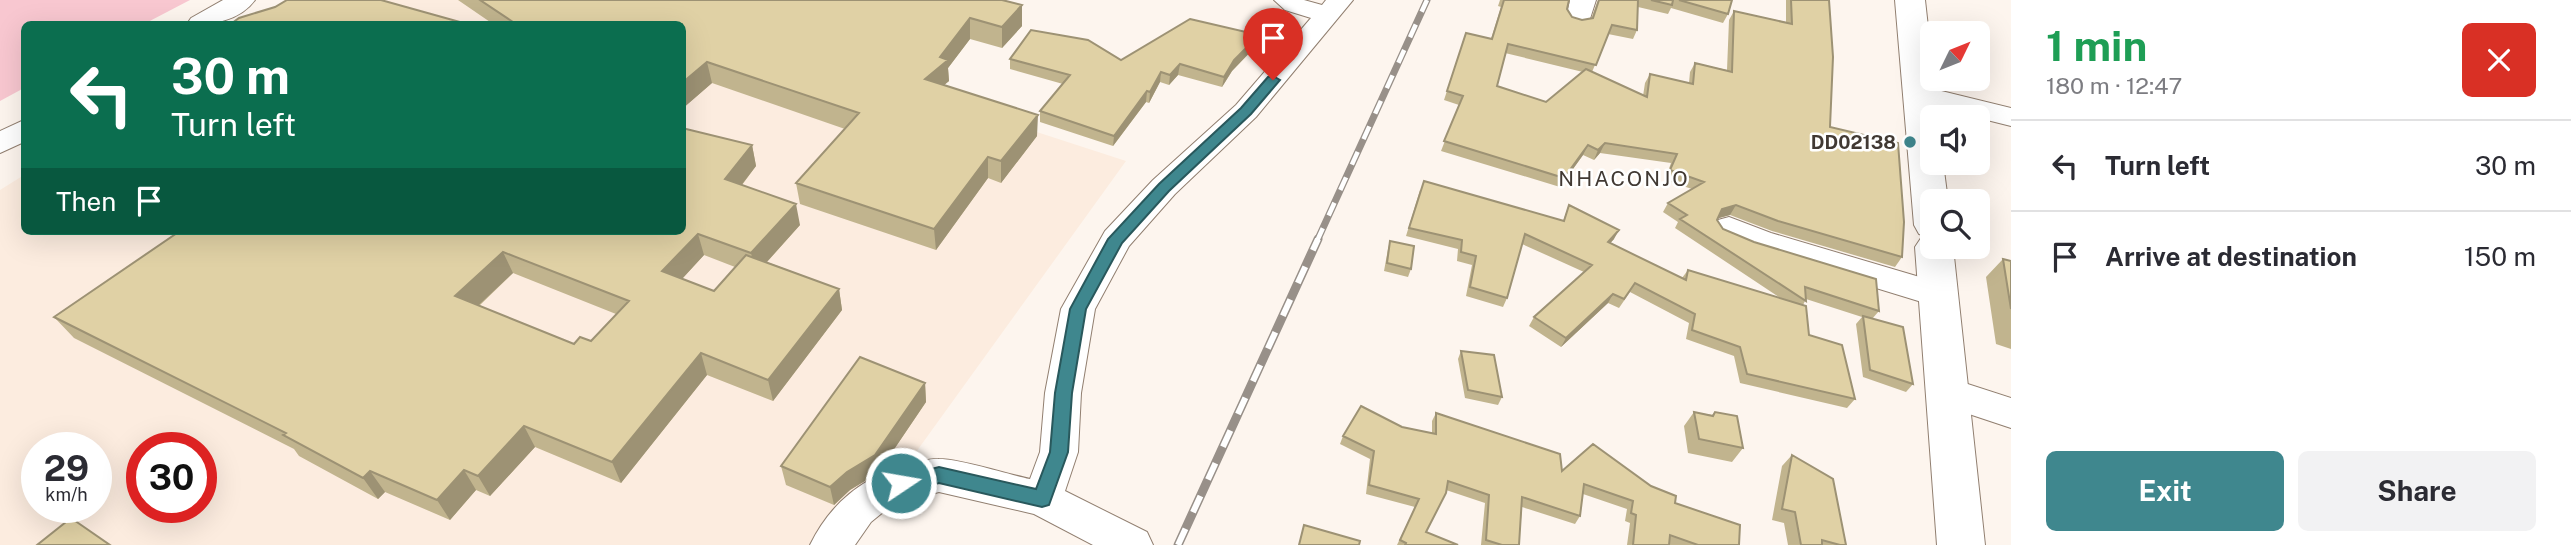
<!DOCTYPE html>
<html lang="en">
<head>
<meta charset="utf-8">
<style>
  :root { --surface:#fff; --page:#f2f2f3; --text:#2b2b33; --muted:#7c7c81; --line:#e1e1e2; --accent:#3f878e }
  body { margin:0; font-family:"Public Sans",sans-serif; background:var(--page); color:var(--text); height:100vh; display:flex; flex-direction:column; font-size:26px; white-space:nowrap }
  * { box-sizing:border-box; margin:0 }
  p { font-size:23px; color:var(--muted) }
  .icon { flex:none; width:38px; height:38px; fill:none; stroke:currentColor; stroke-width:2; stroke-linecap:round; stroke-linejoin:round }
  .map { position:relative; flex:1; overflow:hidden }
  .sheet { display:flex; flex-direction:column; background:var(--surface); width:560px }
  .sheet>* { flex:none }
  .hud { position:absolute; left:21px; top:21px; width:665px; height:214px; border-radius:10px; box-shadow:0 7px 28px #0002; background:#0b6e4f; color:#fff; overflow:hidden }
  .needle { width:46px; rotate:47deg }
  .controls { position:absolute; left:1920px; top:21px; display:grid; gap:14px }
  .controls a { display:grid; place-items:center; width:70px; height:70px; border-radius:10px; background:var(--surface); box-shadow:0 7px 28px #0002; font-size:35px }
  .speed { position:absolute; left:21px; top:432px; display:flex; gap:14px; font-size:35px; font-weight:700; text-align:center }
  .speed>* { display:grid; place-content:center; width:91px; height:91px; border-radius:50%; background:var(--surface); box-shadow:0 7px 28px #0002; line-height:1 }
  .speed small { font-size:18px; font-weight:400 }
  .speed .limit { border:10px solid #d22; background:#fff; color:#111 }
  .pin { position:absolute; display:grid; place-items:center; width:60px; height:60px; color:#fff; margin:-72px -30px; border-radius:50% 50% 50% 0; rotate:-45deg; box-shadow:0 0 7px #0007 }
  .pin .icon { rotate:45deg }
  .me { position:absolute; width:77px; margin:-38px; rotate:78deg; stroke-linejoin:round; filter:drop-shadow(0 0 5px #0008) }
  .turn { display:flex; align-items:center; gap:24px; height:147px; padding:0 35px; font-size:32px }
  .turn .icon { width:91px; height:91px; stroke-width:2.5 }
  .turn b { display:block; font-size:49px; line-height:60px }
  .then { display:flex; align-items:center; height:66px; padding:0 35px; background:#0003; gap:14px; font-size:26px }
  .round { display:grid; place-items:center; flex:none; width:74px; height:74px; border-radius:10px; background:var(--page) }
  .overview { display:flex; align-items:center; justify-content:space-between; height:119px; padding:0 35px }
  h1 { font-size:42px; font-weight:700; line-height:52px; color:#1e9e55 }
  .cta { display:flex; gap:14px; margin-top:auto; padding:14px 35px }
  .cta a { flex:1; height:80px; border-radius:10px; background:var(--accent); color:#fff; font-size:28px; font-weight:700; line-height:80px; text-align:center }
  .cta a+a { background:var(--page); color:var(--text) }
  ul { padding:0; list-style:none }
  li { display:flex; align-items:center; gap:21px; height:91px; padding:0 35px; border-top:2px solid var(--line) }
  li div { flex:1 }
  li b { display:block; font-size:26px }
  li em { font-style:normal }
  main { display:flex; flex:1; min-height:0 }
  .map>svg:first-child { display:block }
  .built { fill:#fcecdf; fill-rule:evenodd }
  .green { fill:#f8c7d0 }
  .lines { fill:none; stroke-linecap:round; stroke-linejoin:round }
  .minor-casing { stroke:#917f70; stroke-width:2 }
  .secondary-casing { stroke:#917f70; stroke-width:2 }
  .minor { fill:#fff; fill-rule:evenodd }
  .secondary { fill:#fff; fill-rule:evenodd }
  .rail-far1-casing { stroke:#989089; stroke-width:7 }
  .rail-casing { stroke:#989089; stroke-width:9 }
  .rail-far1 { stroke:#fff; stroke-width:4.5; stroke-dasharray:14; stroke-linecap:butt }
  .rail { stroke:#fff; stroke-width:6; stroke-dasharray:18; stroke-linecap:butt }
  .wall { fill:#c1b48e; fill-rule:evenodd }
  .shaded-wall { fill:#9d9274 }
  .building { fill:#e0d1a5; stroke:#9d9274; stroke-width:2; fill-rule:evenodd }
  .route { fill:#3f878e; stroke:#29585c; stroke-width:2 }
  .poi-dot { fill:#3f878e; stroke:#fff; stroke-width:2.5 }
  .labels { text-anchor:middle; dominant-baseline:central; stroke-width:5; stroke-linejoin:round; paint-order:stroke }
  .poi-label { font-size:19px; font-weight:bold; fill:#413933; stroke:#fff; text-anchor:end }
  .neighbourhood-label { font-size:21px; letter-spacing:2px; fill:#413933; stroke:#fff }
</style>
</head>
<body>
<main>
<div class="map">
<svg width="2011" height="545" viewBox="0 0 2011 545">
  <rect width="100%" height="100%" fill="#fdf5ee"/>
  <path class="built" d="M320,0H630L1126,161L849,545H0V190L24,175V231H682V24H267ZM37,448H96V508H37ZM142,448H201V508H142Z"/>
  <path class="green" d="M0,0H190L144,24H24V88L0,101Z"/>
  <g class="lines">
    <g class="minor-casing">
      <path id="minor" d="M223,0H255C240,21 210,26 187,24L191,18Z
        M1274,0H1304L1322,5L1326,0H1353L1256,117L1175,194L1129,246L1095,309L1081,393L1078,452L1065,491L1147,532L1153,545H1093L1034,514L939,492L893,504L871,522L855,545H810C831,502 866,474 913,464C921,462 931,458 939,459C961,459 1006,474 1030,479L1040,452L1045,393L1061,309L1105,231L1153,180L1236,105L1311,18L1285,10Z
        M1570,0H1596L1588,25L1579,27L1570,25L1566,19Z
        M1921,86L2011,108V126L1911,101L1907,95L1911,89Z
        M24,120V142L0,153V131Z
        M1729,217L1771,233L1950,286L1955,295L1950,304L1938,307L1749,249L1718,236L1713,228L1718,220Z
        M1946,377L2011,398V428L1933,402L1928,392L1933,382Z"/>
    </g>
    <g class="secondary-casing">
      <path id="secondary" d="M1895,0H1925L1938,117H1932V163H1943L1948,201H1932V247H1953L1985,545H1937L1915,247L1921,238L1926,236L1919,234L1914,225Z"/>
    </g>
    <use href="#minor" class="minor"/>
    <use href="#secondary" class="secondary"/>
    <g class="rail-far1-casing">
      <path id="rail-far1" d="M1317,241L1427,0"/>
    </g>
    <g class="rail-casing">
      <path id="rail" d="M1178,545L1318,239"/>
    </g>
    <use href="#rail-far1" class="rail-far1"/>
    <use href="#rail" class="rail"/>
  </g>
  <path class="wall" d="M458,0H1002L1022,5V26L1002,48L970,39L948,68L949,81L944,85L1037,136L1001,183L988,178L936,250L800,204L796,183L845,129L712,83L682,109V24H493Z
    M1500,0H1569L1567,9L1572,17L1582,20L1591,19L1598,0H1732L1728,14L1723,23L1671,8L1668,14L1638,7L1637,30L1633,39L1608,34L1592,72L1643,96L1645,83L1650,74L1689,83L1690,72L1695,63L1727,70L1729,20L1734,11L1786,22V0H1829L1830,127L1902,257L1895,267L1772,231L1730,215L1718,218L1717,220L1723,229L1879,311L1872,319L1913,384L1906,392L1863,377L1856,324L1862,317L1806,299L1803,305L1809,335L1855,399L1847,408L1740,383L1734,356L1686,339L1689,323L1630,292L1619,308L1608,303L1561,347L1529,326L1534,317L1584,272L1522,244L1507,298L1503,307L1466,296L1472,265L1457,261L1458,249L1406,236L1420,190L1563,221L1569,205L1614,239L1610,243L1682,278L1688,270L1782,299L1675,228L1678,222L1663,212L1668,203L1692,189L1665,180L1671,163L1600,153L1594,160L1583,155L1560,187L1441,151L1459,105L1444,100L1466,33L1491,39L1501,7L1498,6ZM1505,53L1583,72L1546,102L1497,86Z
    M1259,35L1257,45L1232,71L1222,87L1178,75L1169,85L1160,82L1149,103L1146,102L1113,146L1040,122V111L1063,84L1010,69V59L1121,60Z
    M752,145L756,166L742,185L800,225L767,262L839,289L842,310L773,401L707,375L621,483L535,447L490,496L476,490L450,520L385,492L378,499L299,456L294,449L74,338L54,317ZM704,255L735,267L714,291L682,279ZM513,273L616,314L591,341L574,344L479,306Z
    M1390,241L1411,269L1408,277L1384,271L1388,249Z
    M2003,259L2011,261V349L1996,344L1986,277Z
    M1461,351L1502,397L1498,405L1465,398L1458,359Z
    M925,383L926,402L878,473L850,490L834,505L786,485L781,466Z
    M1694,412L1712,415L1715,412L1743,448L1732,462L1688,453L1684,426Z
    M1436,413L1562,471L1651,486L1739,545H1627L1630,523L1625,521L1627,509L1583,494L1580,516L1575,524L1522,507L1519,545H1481L1485,503L1446,490L1426,532L1458,545H1397L1415,507L1366,494L1370,459L1340,444L1343,436L1402,427L1432,433V421Z
    M1792,455L1846,545H1788L1784,523L1772,520L1782,466Z"/>
  <path class="shaded-wall" d="M1022,5V26L1002,48V27Z
    M970,18V39L948,68L949,81L926,100L925,79L940,57Z
    M1259,35L1257,45L1232,71L1222,87L1224,77L1234,60Z
    M707,62L712,83L682,109V83Z
    M1180,64L1178,75L1169,85L1170,75Z
    M1161,72L1160,82L1149,103L1150,92Z
    M1147,91L1146,102L1113,146L1114,136Z
    M1038,115L1037,136L1001,183V161Z
    M1605,143L1600,153L1594,160L1598,150Z
    M752,145L756,166L730,200L725,179Z
    M1588,145L1583,155L1560,187L1564,178Z
    M988,157V178L936,250L934,229Z
    M796,204L800,225L756,274L751,253Z
    M1736,205L1730,215L1716,219L1722,209Z
    M1619,230L1614,239L1603,251L1608,242Z
    M698,234L704,255L669,293L662,271Z
    M503,252L513,273L466,317L455,296Z
    M839,289L842,310L773,401L768,380Z
    M1613,294L1608,303L1561,347L1566,338Z
    M701,353L707,375L621,483L612,462Z
    M925,383L926,402L878,473L850,490L834,505L830,487Z
    M524,426L535,447L490,496L478,476Z
    M464,470L476,490L450,520L437,500Z
    M370,471L385,492L378,499L363,478Z"/>
  <path class="building" d="M287,0H381L467,24H231L239,18L275,7Z
    M480,0H1002L1022,5L1002,27L970,18L940,57L948,60L925,79L1038,115L1001,161L988,157L934,229L796,183L859,113L707,62L682,83V24H516Z
    M1504,0H1569L1567,9L1572,17L1582,20L1593,18L1599,0H1638L1637,30L1612,25L1596,65L1508,44L1497,86L1546,102L1586,69L1647,97L1650,74L1693,84L1695,63L1732,72L1734,11L1792,24L1791,0H1829L1833,57L1830,127L1898,143L1904,222L1902,257L1778,221L1736,205L1722,209L1717,220L1723,229L1754,242L1876,279L1879,311L1805,287L1806,301L1680,219L1687,215L1668,203L1704,182L1670,170L1677,154L1605,143L1598,150L1588,145L1564,178L1444,141L1463,96L1447,91L1466,33L1492,39Z
    M1651,0H1673L1672,5Z
    M1679,0H1732L1728,14Z
    M1190,19L1259,35L1234,60L1224,77L1180,64L1170,75L1161,72L1150,92L1147,91L1114,136L1040,111L1070,75L1010,59L1031,30L1088,40L1121,60Z
    M682,128L752,145L725,179L796,204L751,253L698,234L662,271L714,291L746,255L839,289L768,380L701,353L612,462L524,426L478,476L464,470L437,500L370,471L363,478L283,435L286,433L54,317L180,231H682ZM503,252L629,301L591,341L580,337L574,344L455,296Z
    M1424,181L1564,221L1569,205L1619,230L1608,242L1686,280L1688,270L1806,306L1809,335L1842,345L1855,399L1747,374L1740,347L1692,330L1695,314L1635,283L1624,299L1613,294L1566,338L1534,317L1592,265L1525,234L1507,298L1470,287L1476,256L1461,252L1462,240L1409,228Z
    M1390,241L1414,246L1411,269L1387,263Z
    M2003,259L2011,261V309Z
    M1863,316L1903,327L1913,384L1870,370Z
    M1461,351L1494,355L1502,397L1468,390Z
    M860,357L925,383L875,455L847,472L830,487L781,466Z
    M1361,406L1402,427L1436,434V413L1560,454L1562,471L1593,444L1651,486L1676,496L1675,503L1740,525L1739,545H1698L1670,535L1669,545H1633L1636,515L1631,513L1633,501L1584,484L1580,516L1522,497L1519,545H1502L1486,540L1489,495L1448,481L1446,493L1426,532L1458,545H1405L1406,543L1400,540L1419,499L1369,485L1374,451L1343,436Z
    M1694,412L1713,416L1715,412L1737,416L1743,448L1699,439Z
    M1792,455L1833,479L1846,545H1840L1822,540V545H1801L1795,512L1782,509Z
    M71,518L110,545H37Z
    M1304,525L1360,541L1359,545H1299Z"/>
  <path class="route" d="M1273,76L1280,80L1251,114L1169,191L1122,243L1086,309L1072,393L1068,452L1049,505L1042,507L939,483L901,491L895,489L892,483L895,478L939,467L1036,489L1050,452L1055,393L1070,309L1108,239L1159,184L1241,108L1268,77Z"/>
  <circle class="poi-dot" cx="1910" cy="142" r="7"/>
  <g class="labels">
    <g class="poi-label">
      <text x="1896" y="142">DD02138</text>
    </g>
    <g class="neighbourhood-label">
      <text x="1624" y="178">NHACONJO</text>
    </g>
  </g>
</svg>
<div class="controls">
<a><svg class="needle" viewBox="-14 -14 28 28"><path d="M0-13l5 13h-10z" fill="#e53935"/><path d="M0 13l5-13h-10z" fill="#7c7c81"/></svg></a>
<a><svg class="icon" aria-label="sound" viewBox="0 0 24 24"><path d="M4 9h4l5-4v14l-5-4H4zM17 9q2 3 0 6"/></svg></a>
<a><svg class="icon" aria-label="search" viewBox="0 0 24 24"><circle cx="10" cy="10" r="6"/><path d="M15 15l6 6"/></svg></a>
</div>
<div class="speed"><div>29<small>km/h</small></div><div class="limit">30</div></div>
<div class="pin" style="left:1273px;top:80px;background:#d93025"><svg class="icon" aria-label="arrive" viewBox="0 0 24 24"><path d="M6 21V4h12l-3 4 3 4H6"/></svg></div>
<svg class="me" style="left:901px;top:483px" viewBox="-20 -20 40 40"><circle r="17" fill="#3f878e" stroke="#fff" stroke-width="3"/><path d="M0-11L8 9 0 5-8 9z" fill="#fff"/></svg>
<div class="hud">
<div class="turn"><svg class="icon" aria-label="left" viewBox="0 0 24 24"><path d="M17 20v-9H6M10 6l-5 5 5 5"/></svg><div><b>30 m</b>Turn left</div></div>
<div class="then">Then<svg class="icon" aria-label="arrive" viewBox="0 0 24 24"><path d="M6 21V4h12l-3 4 3 4H6"/></svg></div>
</div>
</div>
<section class="sheet">
<div class="overview"><div><h1>1 min</h1><p>180 m · 12:47</p></div><a class="round" style="background:#d93025;color:#fff"><svg class="icon" aria-label="close" viewBox="0 0 24 24"><path d="M6 6l12 12M18 6L6 18"/></svg></a></div>
<ul>
<li><svg class="icon" aria-label="left" viewBox="0 0 24 24"><path d="M17 20v-9H6M10 6l-5 5 5 5"/></svg><div><b>Turn left</b></div><em>30 m</em></li>
<li><svg class="icon" aria-label="arrive" viewBox="0 0 24 24"><path d="M6 21V4h12l-3 4 3 4H6"/></svg><div><b>Arrive at destination</b></div><em>150 m</em></li>
</ul>
<div class="cta"><a>Exit</a><a>Share</a></div>
</section>
</main>
</body>
</html>
